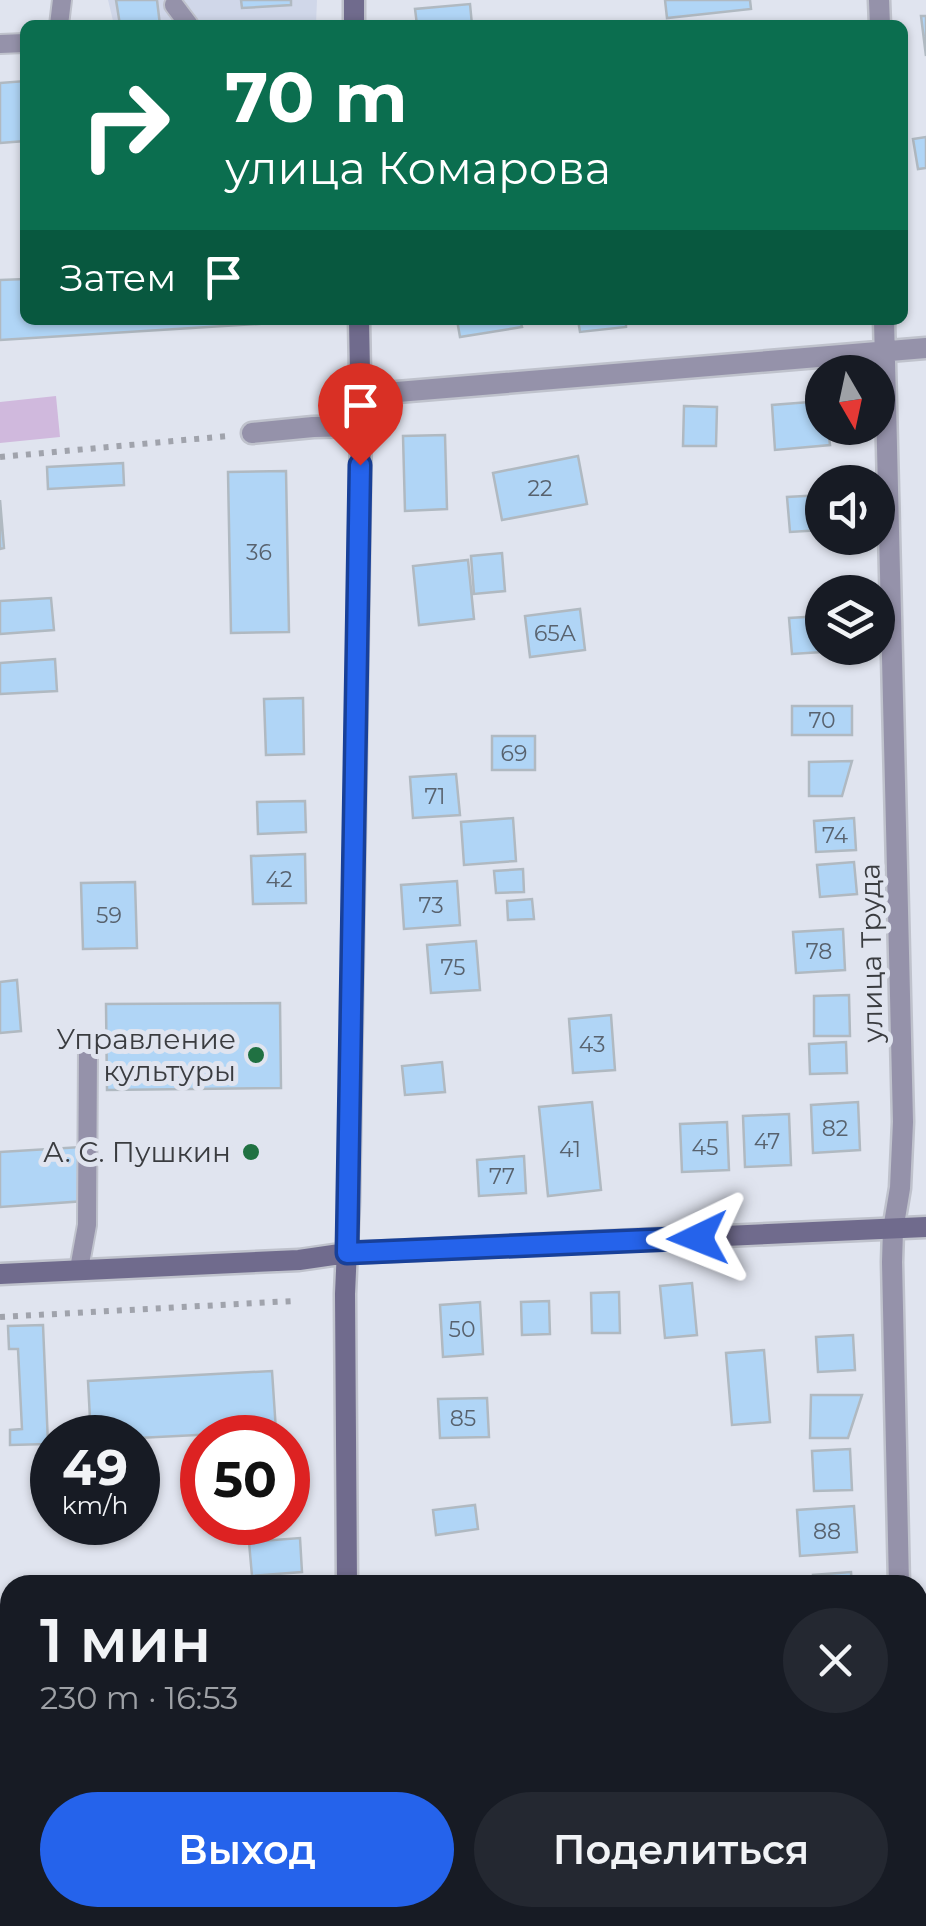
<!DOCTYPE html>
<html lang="ru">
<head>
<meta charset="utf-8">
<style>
  :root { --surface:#171b24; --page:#242831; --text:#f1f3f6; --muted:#9ea1a6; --accent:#2563eb }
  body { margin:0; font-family:Montserrat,sans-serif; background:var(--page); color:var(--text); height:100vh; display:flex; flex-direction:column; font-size:38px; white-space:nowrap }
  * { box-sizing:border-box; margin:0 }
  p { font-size:32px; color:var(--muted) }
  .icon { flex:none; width:55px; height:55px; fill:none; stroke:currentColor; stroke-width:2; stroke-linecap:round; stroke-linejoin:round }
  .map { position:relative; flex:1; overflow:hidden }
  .side { position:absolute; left:0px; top:1575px; width:928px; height:352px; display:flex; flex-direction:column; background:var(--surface); border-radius:30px 30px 0 0; box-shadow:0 2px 8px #0004 }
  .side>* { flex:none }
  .hud { position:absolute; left:20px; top:20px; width:888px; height:305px; border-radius:15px; box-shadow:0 2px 8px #0004; background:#0b6e4f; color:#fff; overflow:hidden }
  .needle { width:65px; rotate:171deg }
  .buttons { position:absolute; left:805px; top:355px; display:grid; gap:20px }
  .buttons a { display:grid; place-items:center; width:90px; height:90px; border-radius:50%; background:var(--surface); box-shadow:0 2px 8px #0004; font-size:50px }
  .speed { position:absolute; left:30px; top:1415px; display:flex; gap:20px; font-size:50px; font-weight:700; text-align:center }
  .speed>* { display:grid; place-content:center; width:130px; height:130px; border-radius:50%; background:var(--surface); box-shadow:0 2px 8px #0004; line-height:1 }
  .speed small { font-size:25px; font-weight:400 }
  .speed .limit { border:15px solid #d22; background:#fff; color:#111 }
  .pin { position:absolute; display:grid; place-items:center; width:85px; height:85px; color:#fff; margin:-102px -42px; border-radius:50% 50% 50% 0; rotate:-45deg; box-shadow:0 0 10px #0007 }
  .pin .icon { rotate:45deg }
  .me { position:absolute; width:110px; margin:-55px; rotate:268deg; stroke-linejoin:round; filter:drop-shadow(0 0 8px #0008) }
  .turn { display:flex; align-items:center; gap:35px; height:210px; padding:0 40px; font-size:45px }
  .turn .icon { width:130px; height:130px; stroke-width:2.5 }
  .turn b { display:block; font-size:70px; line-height:85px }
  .then { display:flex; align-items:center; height:95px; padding:0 40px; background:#0003; gap:20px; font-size:38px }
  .round { display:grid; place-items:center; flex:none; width:105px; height:105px; border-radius:52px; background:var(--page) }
  .overview { display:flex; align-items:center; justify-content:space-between; height:170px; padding:0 40px }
  h1 { font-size:60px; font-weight:600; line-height:75px }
  .button { display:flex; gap:20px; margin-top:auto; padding:20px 40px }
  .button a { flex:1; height:115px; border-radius:60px; background:var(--accent); color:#fff; font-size:40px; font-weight:600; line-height:115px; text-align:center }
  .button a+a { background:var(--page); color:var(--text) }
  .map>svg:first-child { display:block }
  .built { fill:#d0d7e9 }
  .green { fill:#d0b9dd }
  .building { fill:#b0d5f6; stroke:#b0b9c1; stroke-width:2.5 }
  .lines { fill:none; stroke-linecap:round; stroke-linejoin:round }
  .lane-casing { stroke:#bfc2cc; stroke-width:22 }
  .street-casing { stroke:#bfc2cc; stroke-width:25 }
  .secondary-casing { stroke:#bfc2cc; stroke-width:25 }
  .path { stroke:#a0a3ac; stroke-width:6; stroke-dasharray:5 8; stroke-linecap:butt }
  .lane { stroke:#9592aa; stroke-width:18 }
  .street { stroke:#9592aa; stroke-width:20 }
  .secondary { stroke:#706b8d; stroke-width:20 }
  .route-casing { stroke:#184099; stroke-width:25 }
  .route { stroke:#2563eb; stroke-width:18 }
  .poi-dot { fill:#207142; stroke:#e0e4ef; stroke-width:4 }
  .labels { text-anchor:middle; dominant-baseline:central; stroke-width:10; stroke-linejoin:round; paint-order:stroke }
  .number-label { font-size:22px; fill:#58626e }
  .street-label { font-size:28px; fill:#3a3c40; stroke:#e0e4ef }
  .poi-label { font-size:28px; fill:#3a3c40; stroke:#e0e4ef; text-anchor:end }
</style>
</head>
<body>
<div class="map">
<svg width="926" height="1926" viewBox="0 0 926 1926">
  <rect width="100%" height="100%" fill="#e0e4ef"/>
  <path class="built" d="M108,0H317L316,25H114Z"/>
  <path class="green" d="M56,396L60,437L0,443V402Z"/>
  <path class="building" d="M116,0H157L160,25H120Z
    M241,0H291V5L242,8Z
    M665,0H750L751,9L667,18Z
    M470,4L472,25H417L415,9Z
    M921,16H926V56Z
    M25,81V141L0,143V83Z
    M926,137V168L918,169L913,139Z
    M25,279V320H288V322L0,340V280Z
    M457,320H520L522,327L460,337Z
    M578,320H626V327L580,332Z
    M822,401V428H828L830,445L775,450L772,405Z
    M684,406L717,407L716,446H683Z
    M445,435L447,509L405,511L403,436Z
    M578,456L587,504L502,520L493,473Z
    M123,463L124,485L48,489L47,467Z
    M286,471L289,632L231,633L228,472Z
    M822,495V530L790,532L787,497Z
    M0,500L4,548L0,549Z
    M502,553L505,591L474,594L471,556Z
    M468,560L474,619L419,625L413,566Z
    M51,598L54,630L0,634V601Z
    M580,609L585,650L530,657L525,616Z
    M822,616V648H838V651L792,654L789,618Z
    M55,659L57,691L0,694V663Z
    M303,698L304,754L266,755L264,699Z
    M792,706H852V735H792Z
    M492,736H535V770H492Z
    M852,761L842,796H809V762Z
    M456,774L460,815L413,818L410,777Z
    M305,801L306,832L258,834L257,802Z
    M513,818L516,861L464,865L461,822Z
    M854,818L856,850L816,852L814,821Z
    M305,854L306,903L253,904L251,856Z
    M854,862L857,894L820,897L817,865Z
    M523,869L524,892L496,893L494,871Z
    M457,881L460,925L404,929L401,885Z
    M135,882L137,948L83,949L81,883Z
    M532,899L534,919L508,920L507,901Z
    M843,929L845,970L796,973L793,932Z
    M476,941L480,990L431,993L427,945Z
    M17,980L21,1031L0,1033V982Z
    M849,995L850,1036H814V996Z
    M280,1003L281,1088L107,1090L106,1004Z
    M611,1015L615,1070L573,1073L569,1019Z
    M846,1042L847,1073L810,1074L809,1044Z
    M442,1062L445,1092L405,1095L402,1066Z
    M592,1102L601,1190L548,1196L539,1107Z
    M858,1102L860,1150L813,1153L811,1105Z
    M789,1114L791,1165L745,1167L743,1116Z
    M727,1122L729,1170L682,1172L680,1124Z
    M81,1147L85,1201L0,1207V1152Z
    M524,1156L526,1193L479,1196L477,1160Z
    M692,1283L697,1335L665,1338L660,1286Z
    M619,1292L620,1333H592L591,1293Z
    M549,1301L550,1334L522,1335L521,1302Z
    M480,1302L483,1354L443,1357L440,1305Z
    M43,1325L48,1444L10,1445V1430L22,1429L18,1349H9L8,1326Z
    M853,1335L855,1370L818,1372L816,1337Z
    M764,1350L770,1422L732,1425L726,1353Z
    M272,1371L276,1431L138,1438H91L88,1381Z
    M811,1395H862L848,1438H810Z
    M487,1398L489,1437L440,1438L438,1399Z
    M850,1449L852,1490L814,1491L812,1451Z
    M294,1487L295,1516L288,1517V1488Z
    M475,1505L478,1529L436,1535L433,1510Z
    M854,1506L857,1552L800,1556L797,1510Z
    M300,1538L302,1572L252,1576L249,1542Z
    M851,1572L852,1585H814L813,1575Z
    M489,1580V1585H449V1582Z
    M201,1918H263V1926H201Z
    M411,1918H462V1926H411Z
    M488,1918H546V1926H488Z"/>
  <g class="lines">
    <g class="lane-casing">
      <path id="lane" d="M174,5L189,25
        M59,25L62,0
        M0,44L25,43
        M79,1269L87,1225L88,1046"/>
    </g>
    <g class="street-casing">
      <path id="street" d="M879,0L880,25
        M884,320L903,1122L900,1188L893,1230L892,1262L899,1585
        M361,395L926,348
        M252,433L313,427L361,426
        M906,1918L907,1926"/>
    </g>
    <g class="secondary-casing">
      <path id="secondary" d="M354,0V25
        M0,1274L299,1260L347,1253L926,1227
        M347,1585L345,1294L349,1202L361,426L359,320
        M350,1918V1926"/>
    </g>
    <path class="path" d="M0,457L228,436
      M0,1317L293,1301"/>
    <use href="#lane" class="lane"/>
    <use href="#street" class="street"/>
    <use href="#secondary" class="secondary"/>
  </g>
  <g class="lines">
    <g class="route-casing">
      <path id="route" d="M360,465L347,1253L698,1238"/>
    </g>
    <use href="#route" class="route"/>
  </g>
  <g class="poi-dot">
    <circle cx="256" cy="1055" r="10"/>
    <circle cx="251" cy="1152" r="10"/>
  </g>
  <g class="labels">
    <g class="number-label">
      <text x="540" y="488">22</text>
      <text x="259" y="552">36</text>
      <text x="555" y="633">65А</text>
      <text x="822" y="720">70</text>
      <text x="514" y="753">69</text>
      <text x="435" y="796">71</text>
      <text x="835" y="835">74</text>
      <text x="279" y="879">42</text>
      <text x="431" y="905">73</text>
      <text x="109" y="915">59</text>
      <text x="819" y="951">78</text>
      <text x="453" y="967">75</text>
      <text x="592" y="1044">43</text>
      <text x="835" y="1128">82</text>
      <text x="767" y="1141">47</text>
      <text x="705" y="1147">45</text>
      <text x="570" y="1149">41</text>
      <text x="502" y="1176">77</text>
      <text x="462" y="1329">50</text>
      <text x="463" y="1418">85</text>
      <text x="827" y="1531">88</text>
    </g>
    <g class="street-label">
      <text transform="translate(871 953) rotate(-91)">улица Труда</text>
    </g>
    <g class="poi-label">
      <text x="236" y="1039">Управление<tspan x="236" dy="32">культуры</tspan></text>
      <text x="231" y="1152">А. С. Пушкин</text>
    </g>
  </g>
</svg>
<div class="buttons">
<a><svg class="needle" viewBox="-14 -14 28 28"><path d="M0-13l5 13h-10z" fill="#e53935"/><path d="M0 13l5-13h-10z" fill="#9ea1a6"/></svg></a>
<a><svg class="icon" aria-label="sound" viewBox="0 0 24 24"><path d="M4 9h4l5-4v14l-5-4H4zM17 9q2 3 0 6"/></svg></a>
<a><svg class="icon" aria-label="layers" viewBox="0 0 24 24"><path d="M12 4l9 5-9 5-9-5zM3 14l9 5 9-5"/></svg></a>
</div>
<div class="speed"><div>49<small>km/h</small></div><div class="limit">50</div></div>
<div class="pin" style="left:360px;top:465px;background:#d93025"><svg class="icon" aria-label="arrive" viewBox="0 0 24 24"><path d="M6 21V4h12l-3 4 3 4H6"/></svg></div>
<svg class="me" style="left:698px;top:1238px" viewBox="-20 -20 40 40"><path d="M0-17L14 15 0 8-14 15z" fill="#2563eb" stroke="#fff" stroke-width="4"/></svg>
<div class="hud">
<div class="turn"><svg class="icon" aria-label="right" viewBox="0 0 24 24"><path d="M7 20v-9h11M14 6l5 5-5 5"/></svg><div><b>70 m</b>улица Комарова</div></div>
<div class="then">Затем<svg class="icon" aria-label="arrive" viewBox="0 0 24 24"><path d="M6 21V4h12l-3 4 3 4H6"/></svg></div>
</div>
<section class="side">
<div class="overview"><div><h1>1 мин</h1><p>230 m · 16:53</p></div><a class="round"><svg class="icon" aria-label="close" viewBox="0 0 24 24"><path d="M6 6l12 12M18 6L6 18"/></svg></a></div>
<div class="button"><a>Выход</a><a>Поделиться</a></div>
</section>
</div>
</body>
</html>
